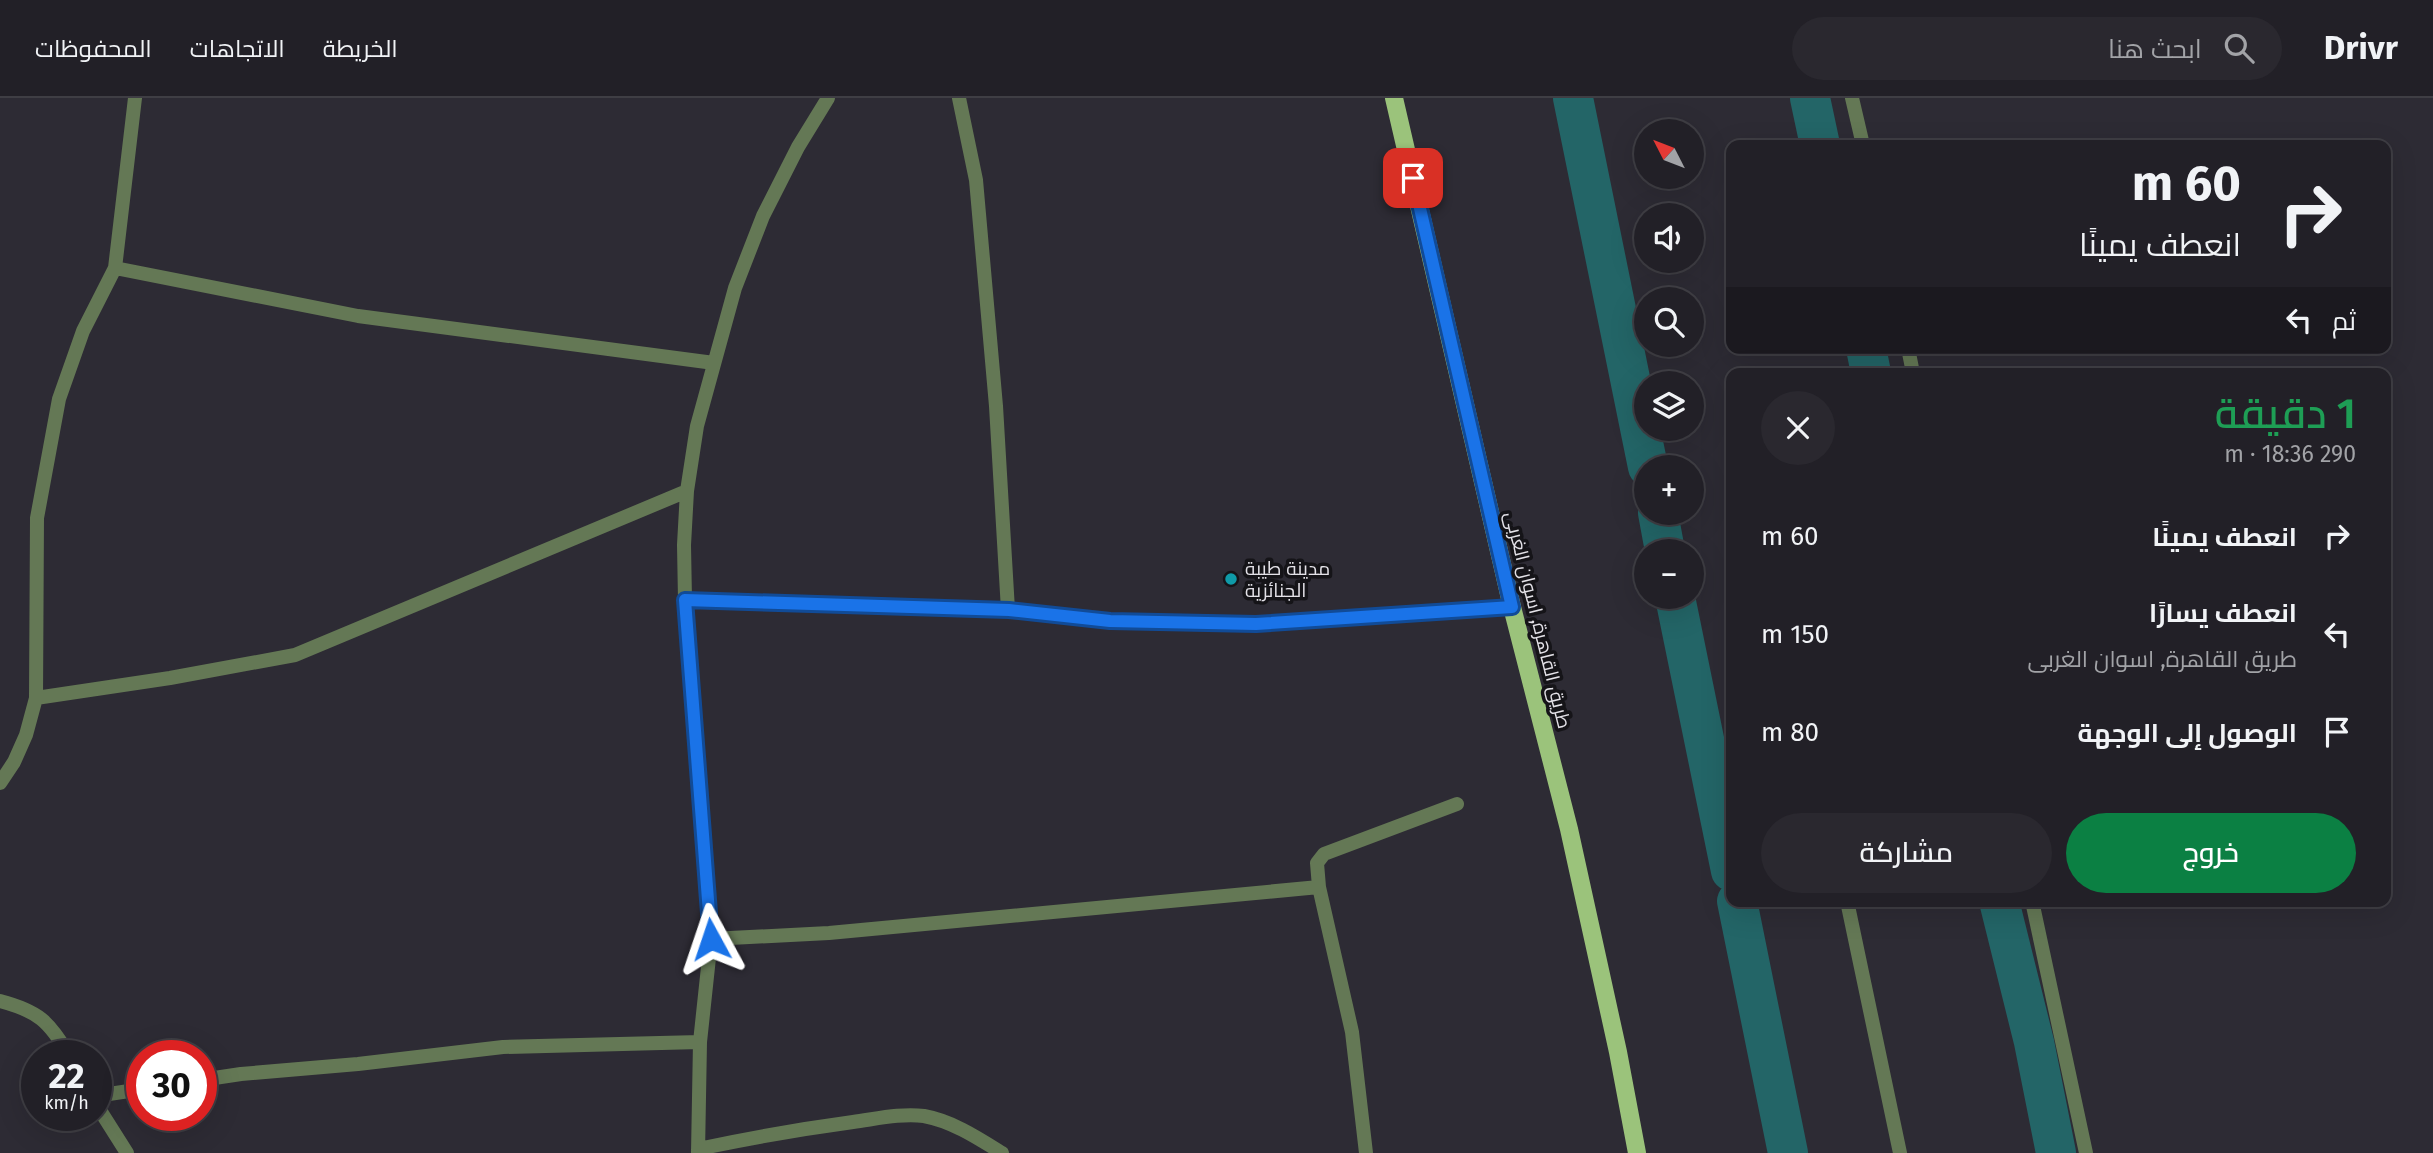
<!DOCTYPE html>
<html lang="ar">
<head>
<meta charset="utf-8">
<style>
  :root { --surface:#222027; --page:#2a282f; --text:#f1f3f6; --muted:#a2a3a7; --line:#3f3e44; --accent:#0b8043 }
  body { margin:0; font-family:"Fira Sans",Cairo,sans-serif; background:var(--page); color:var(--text); direction:rtl; height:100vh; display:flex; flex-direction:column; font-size:26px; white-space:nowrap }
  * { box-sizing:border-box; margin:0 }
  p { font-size:23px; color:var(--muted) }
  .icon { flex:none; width:38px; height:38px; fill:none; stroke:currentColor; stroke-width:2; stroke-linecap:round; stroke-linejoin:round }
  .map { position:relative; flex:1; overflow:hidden; direction:ltr }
  .details { position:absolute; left:1726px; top:270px; width:665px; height:539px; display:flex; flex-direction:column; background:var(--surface); border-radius:14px; box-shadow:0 7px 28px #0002,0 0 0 2px var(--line); direction:rtl }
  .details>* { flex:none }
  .hud { position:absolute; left:1726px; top:42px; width:665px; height:214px; border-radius:14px; box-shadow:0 7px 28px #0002,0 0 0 2px var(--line); direction:rtl; background:#222027; color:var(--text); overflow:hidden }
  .needle { width:46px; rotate:312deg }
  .fabs { position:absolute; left:1634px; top:21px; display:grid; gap:14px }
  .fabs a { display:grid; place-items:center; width:70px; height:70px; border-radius:50%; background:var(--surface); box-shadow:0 7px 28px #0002,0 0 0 2px var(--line); font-size:35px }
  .speed { position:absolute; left:21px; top:942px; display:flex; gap:14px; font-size:35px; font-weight:700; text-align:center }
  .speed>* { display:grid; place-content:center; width:91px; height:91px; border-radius:50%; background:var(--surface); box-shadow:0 7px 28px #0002,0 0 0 2px var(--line); line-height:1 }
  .speed small { font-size:18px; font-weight:400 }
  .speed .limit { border:10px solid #d22; background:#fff; color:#111 }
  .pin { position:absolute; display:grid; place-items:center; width:60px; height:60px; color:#fff; margin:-30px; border-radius:14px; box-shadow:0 4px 10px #0006 }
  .me { position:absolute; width:77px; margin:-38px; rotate:355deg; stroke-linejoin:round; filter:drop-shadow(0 0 5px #0008) }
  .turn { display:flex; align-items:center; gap:24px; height:147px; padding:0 35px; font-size:32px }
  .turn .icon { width:91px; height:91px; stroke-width:2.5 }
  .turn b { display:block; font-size:49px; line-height:60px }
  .then { display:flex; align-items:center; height:66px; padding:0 35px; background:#0003; gap:14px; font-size:26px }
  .round { display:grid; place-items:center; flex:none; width:74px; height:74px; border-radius:37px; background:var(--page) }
  .head { display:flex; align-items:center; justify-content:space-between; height:119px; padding:0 35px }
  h1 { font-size:42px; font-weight:600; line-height:52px; color:#1e9e55 }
  .button { display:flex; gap:14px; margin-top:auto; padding:14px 35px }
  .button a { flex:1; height:80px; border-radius:42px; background:var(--accent); color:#fff; font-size:28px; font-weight:600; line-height:80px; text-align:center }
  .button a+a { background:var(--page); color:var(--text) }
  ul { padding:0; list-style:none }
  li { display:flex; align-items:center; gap:21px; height:98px; padding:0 35px }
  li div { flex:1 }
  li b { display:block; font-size:26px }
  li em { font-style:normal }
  header { display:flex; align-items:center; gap:42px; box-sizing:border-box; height:98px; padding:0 35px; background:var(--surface); border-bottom:2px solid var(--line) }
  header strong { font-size:33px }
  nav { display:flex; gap:38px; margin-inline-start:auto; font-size:24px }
  .search { width:490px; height:63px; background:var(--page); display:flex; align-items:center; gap:18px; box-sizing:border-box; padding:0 24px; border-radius:38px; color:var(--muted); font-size:26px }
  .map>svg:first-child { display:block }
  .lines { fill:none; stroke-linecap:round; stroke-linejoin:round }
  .canal { stroke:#236567; stroke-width:40 }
  .street { stroke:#647855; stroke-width:14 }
  .primary { stroke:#9bc37b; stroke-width:18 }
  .route-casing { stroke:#114b97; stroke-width:18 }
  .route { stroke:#1a73e8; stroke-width:12 }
  .culture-dot { fill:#0f9aa8; stroke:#151418; stroke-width:2.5 }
  .labels { text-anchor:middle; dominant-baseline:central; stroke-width:7; stroke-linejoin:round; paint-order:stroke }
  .poi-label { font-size:19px; fill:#e4e2e8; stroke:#151418; text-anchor:start }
  .street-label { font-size:19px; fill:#e4e2e8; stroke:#151418 }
</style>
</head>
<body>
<header>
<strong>Drivr</strong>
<div class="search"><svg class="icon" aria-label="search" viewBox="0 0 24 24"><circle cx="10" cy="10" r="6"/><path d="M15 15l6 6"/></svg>ابحث هنا</div>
<nav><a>الخريطة</a><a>الاتجاهات</a><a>المحفوظات</a></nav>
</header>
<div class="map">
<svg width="2433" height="1055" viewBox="0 0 2433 1055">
  <rect width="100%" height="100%" fill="#2d2b34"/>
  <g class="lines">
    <path class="canal" d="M1573,0L1648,369
      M1810,0L1820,47
      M1866,250L1871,275
      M1658,415L1665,453
      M1675,499L1731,773
      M1737,803L1788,1055
      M1999,803L2034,944L2056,1055"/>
    <path class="street" d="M959,0L976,82L996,308L1008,512
      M1852,0L1863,47
      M115,170L358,218L714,265
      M1908,250L1913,275
      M685,502L1008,512L1109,523L1256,526L1512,509
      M36,600L170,580L295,557L687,393
      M0,685L14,664L26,637L36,600L37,420L59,301L83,233L115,170L135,0
      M1847,803L1900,1055
      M2032,803L2086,1055
      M711,841L829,835L1319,789
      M0,903C38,913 49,923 69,957
      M201,982L241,976L358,966L503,949L700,944
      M96,998L142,991
      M96,1006L127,1055
      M698,1051C750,1040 801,1031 853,1024C876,1021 901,1015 924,1018C952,1023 978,1040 1002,1055
      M698,1055L700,944L711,841L685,502L684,447L687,393L697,328L735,190L763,118L798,49L828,0
      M1366,1055L1352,934L1319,789L1317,765L1324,756L1457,706"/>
    <path class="primary" d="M1394,0L1512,509L1569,731L1618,954L1637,1055"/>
  </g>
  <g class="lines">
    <g class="route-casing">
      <path id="route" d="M711,841L685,502L1009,512L1110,523L1256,526L1512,509L1413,80"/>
    </g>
    <use href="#route" class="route"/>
  </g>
  <circle class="culture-dot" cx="1231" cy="481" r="7"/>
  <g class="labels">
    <g class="poi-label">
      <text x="1245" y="470">مدينة طيبة<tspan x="1245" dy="22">الجنائزية</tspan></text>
    </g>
    <g class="street-label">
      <text transform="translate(1538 522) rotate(76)">طريق القاهرة, اسوان الغربى</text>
    </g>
  </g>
</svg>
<div class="fabs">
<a><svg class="needle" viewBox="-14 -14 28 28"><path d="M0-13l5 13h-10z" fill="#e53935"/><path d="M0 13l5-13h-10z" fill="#a2a3a7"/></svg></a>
<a><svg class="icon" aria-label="sound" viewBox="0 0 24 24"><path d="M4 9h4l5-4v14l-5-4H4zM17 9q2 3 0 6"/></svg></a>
<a><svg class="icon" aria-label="search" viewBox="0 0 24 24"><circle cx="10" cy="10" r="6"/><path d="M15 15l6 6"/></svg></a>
<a><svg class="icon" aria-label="layers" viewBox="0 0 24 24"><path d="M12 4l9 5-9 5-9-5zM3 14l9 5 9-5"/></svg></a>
<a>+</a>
<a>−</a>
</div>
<div class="speed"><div>22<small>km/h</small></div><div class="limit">30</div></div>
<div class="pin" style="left:1413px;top:80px;background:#d93025"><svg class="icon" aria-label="arrive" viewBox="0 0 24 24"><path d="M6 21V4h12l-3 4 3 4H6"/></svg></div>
<svg class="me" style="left:711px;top:841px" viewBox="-20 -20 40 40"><path d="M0-17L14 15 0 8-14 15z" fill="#1a73e8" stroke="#fff" stroke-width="4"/></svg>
<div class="hud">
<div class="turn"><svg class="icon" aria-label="right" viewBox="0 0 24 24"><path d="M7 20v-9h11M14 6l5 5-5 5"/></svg><div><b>60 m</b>انعطف يمينًا</div></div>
<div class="then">ثم<svg class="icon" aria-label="left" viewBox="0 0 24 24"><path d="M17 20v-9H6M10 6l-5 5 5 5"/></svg></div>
</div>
<section class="details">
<div class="head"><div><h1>1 دقيقة</h1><p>290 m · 18:36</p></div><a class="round"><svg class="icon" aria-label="close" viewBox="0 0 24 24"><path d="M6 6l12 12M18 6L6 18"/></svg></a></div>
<ul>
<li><svg class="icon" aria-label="right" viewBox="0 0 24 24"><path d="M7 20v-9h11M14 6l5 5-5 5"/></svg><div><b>انعطف يمينًا</b></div><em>60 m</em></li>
<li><svg class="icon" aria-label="left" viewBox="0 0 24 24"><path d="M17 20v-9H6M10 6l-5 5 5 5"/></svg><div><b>انعطف يسارًا</b><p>طريق القاهرة, اسوان الغربى</p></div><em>150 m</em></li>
<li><svg class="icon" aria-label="arrive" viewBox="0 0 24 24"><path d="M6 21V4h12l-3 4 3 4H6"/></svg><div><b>الوصول إلى الوجهة</b></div><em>80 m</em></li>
</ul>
<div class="button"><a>خروج</a><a>مشاركة</a></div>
</section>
</div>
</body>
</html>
